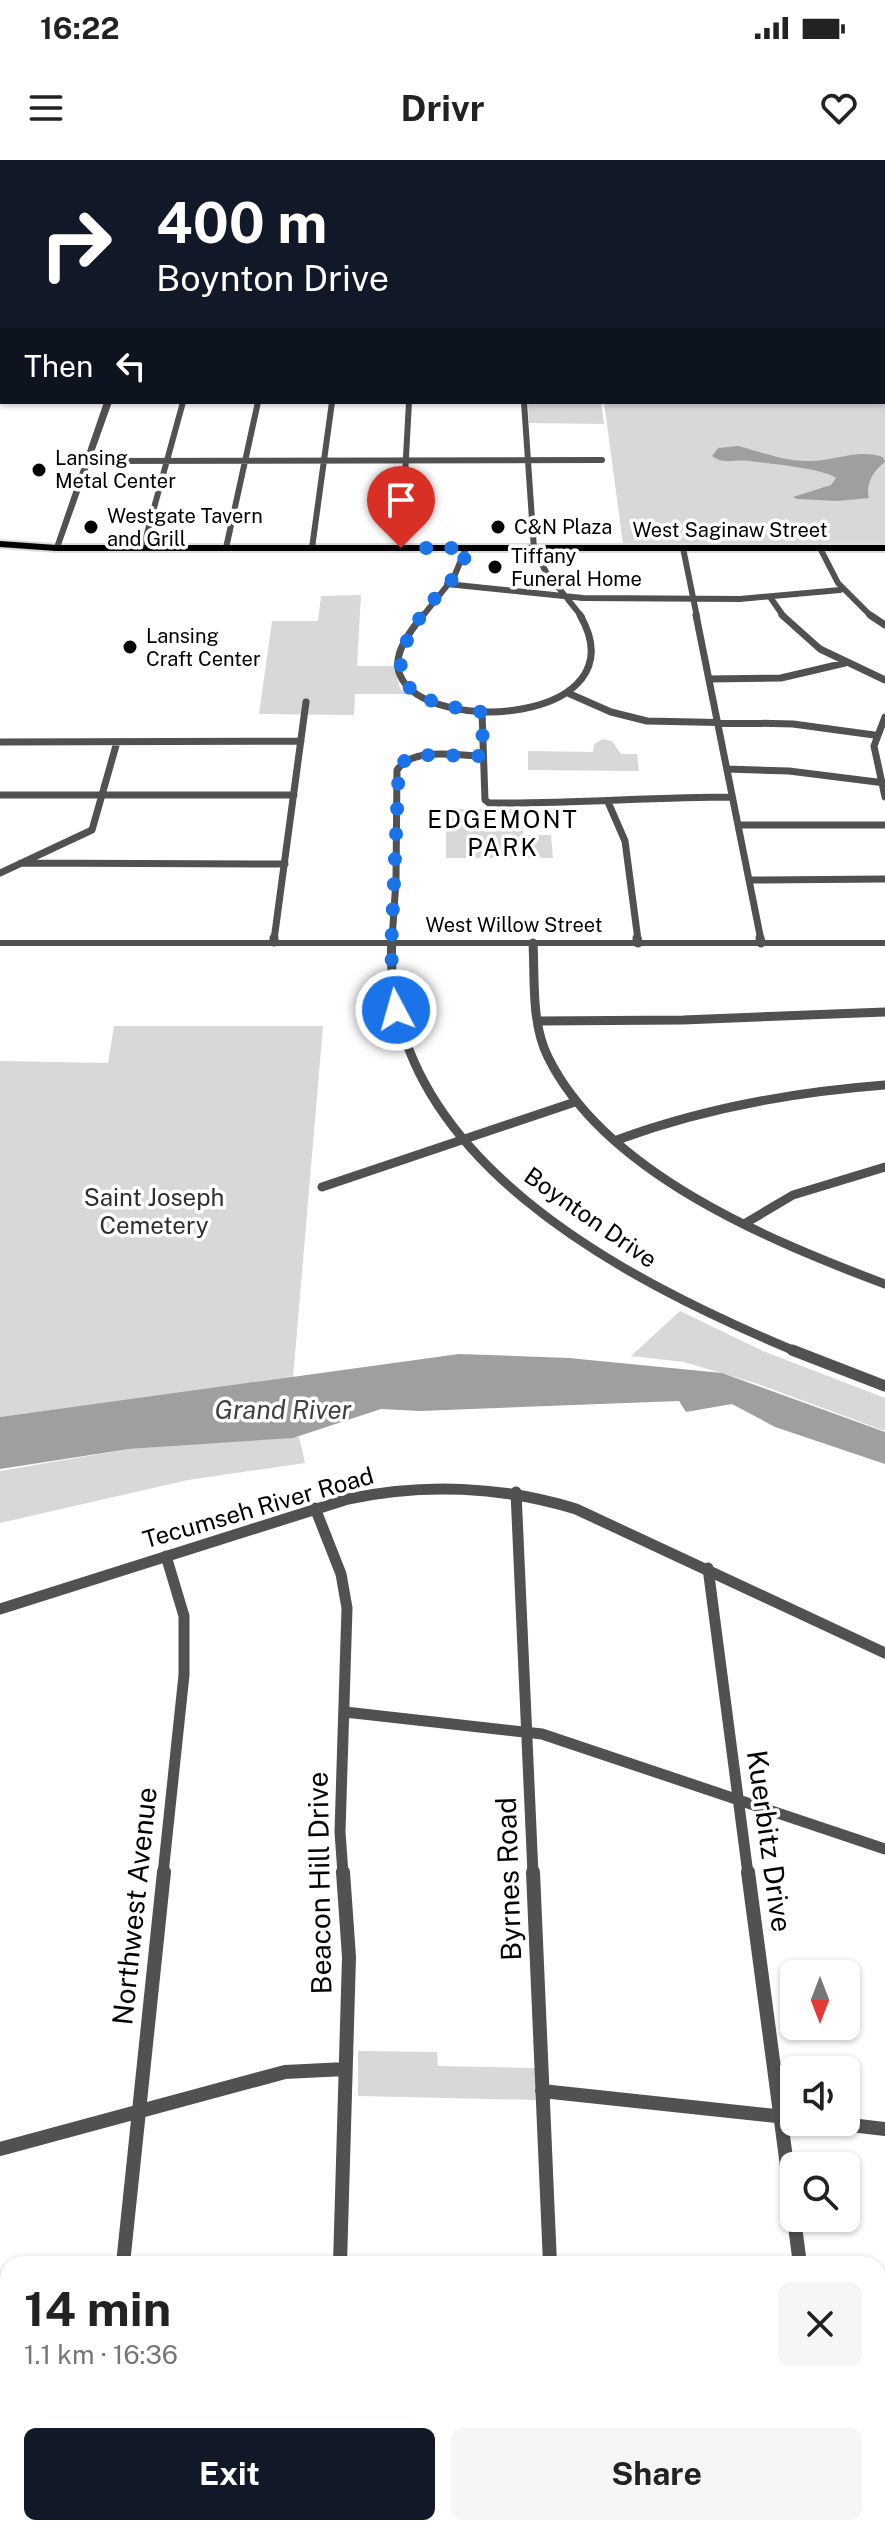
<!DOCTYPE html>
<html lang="en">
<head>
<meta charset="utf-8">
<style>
  :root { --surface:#fff; --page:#f6f6f6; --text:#222; --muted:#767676; --accent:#111827 }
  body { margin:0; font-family:"Public Sans",sans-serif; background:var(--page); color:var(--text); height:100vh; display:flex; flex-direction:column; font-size:30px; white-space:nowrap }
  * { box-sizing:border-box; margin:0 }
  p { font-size:26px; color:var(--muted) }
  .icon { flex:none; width:44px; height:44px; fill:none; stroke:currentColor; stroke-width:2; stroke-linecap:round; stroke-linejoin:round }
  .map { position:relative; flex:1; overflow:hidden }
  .sheet { position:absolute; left:0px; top:2096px; width:886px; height:280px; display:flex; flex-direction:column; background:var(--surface); border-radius:24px 24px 0 0; box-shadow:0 2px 6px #0004 }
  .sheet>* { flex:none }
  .top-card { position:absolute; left:0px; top:0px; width:886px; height:244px; box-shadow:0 2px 6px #0004; background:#111827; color:#fff; overflow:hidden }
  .needle { width:52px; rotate:180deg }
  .buttons { position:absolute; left:780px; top:1800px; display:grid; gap:16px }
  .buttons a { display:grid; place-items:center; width:80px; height:80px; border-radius:12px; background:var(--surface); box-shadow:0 2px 6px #0004; font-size:40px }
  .pin { position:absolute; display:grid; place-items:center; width:68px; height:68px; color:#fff; margin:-82px -34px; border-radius:50% 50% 50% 0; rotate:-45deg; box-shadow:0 0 8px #0007 }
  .pin .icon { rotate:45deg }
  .me { position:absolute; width:88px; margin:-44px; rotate:354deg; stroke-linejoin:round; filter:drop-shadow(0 0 6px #0008) }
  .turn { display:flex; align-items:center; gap:28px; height:168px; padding:0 24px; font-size:36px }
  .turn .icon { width:104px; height:104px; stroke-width:2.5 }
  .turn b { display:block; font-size:56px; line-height:68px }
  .then { display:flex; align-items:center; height:76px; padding:0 24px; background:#0003; gap:16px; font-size:30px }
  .round { display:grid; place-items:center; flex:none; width:84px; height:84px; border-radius:12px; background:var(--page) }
  .head { display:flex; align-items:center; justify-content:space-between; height:136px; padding:0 24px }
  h1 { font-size:48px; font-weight:700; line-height:60px }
  .primary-button { display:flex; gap:16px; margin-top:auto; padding:16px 24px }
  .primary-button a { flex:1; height:92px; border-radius:12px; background:var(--accent); color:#fff; font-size:32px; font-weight:700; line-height:92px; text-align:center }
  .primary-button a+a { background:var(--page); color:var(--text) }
  .status { display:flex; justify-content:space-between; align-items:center; height:56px; padding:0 40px; background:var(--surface); direction:ltr }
  .status svg { height:22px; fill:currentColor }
  header { display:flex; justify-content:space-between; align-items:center; height:104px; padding:0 24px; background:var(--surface); font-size:36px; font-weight:700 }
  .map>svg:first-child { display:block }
  .green { fill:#d8d8d8 }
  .water { fill:#9f9f9f }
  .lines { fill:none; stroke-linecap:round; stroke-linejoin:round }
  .primary-casing { stroke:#dbdbdb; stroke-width:4 }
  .minor-far5 { stroke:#515151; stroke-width:4 }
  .minor-far4 { stroke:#515151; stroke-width:6 }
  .minor-far3 { stroke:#515151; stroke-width:7 }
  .minor-far2 { stroke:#515151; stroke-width:9 }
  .minor-far1 { stroke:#515151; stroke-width:11 }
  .minor { stroke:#515151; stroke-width:14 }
  .tertiary { fill:#515151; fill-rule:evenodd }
  .secondary { fill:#1e1e1e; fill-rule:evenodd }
  .primary { fill:#000; fill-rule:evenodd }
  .route { stroke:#1a73e8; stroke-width:14; stroke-dasharray:0 25.2 }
  .poi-dot { fill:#000; stroke:#fff; stroke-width:3 }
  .labels { text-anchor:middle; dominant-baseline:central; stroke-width:7; stroke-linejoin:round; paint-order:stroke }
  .far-poi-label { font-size:20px; fill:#000; stroke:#fff; text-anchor:start }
  .far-street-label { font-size:20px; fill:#000; stroke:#fff }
  .far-quarter-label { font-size:24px; letter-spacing:2px; fill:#000; stroke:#fff }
  .park-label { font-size:24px; fill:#2f2f2f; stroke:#fff }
  .street-label { font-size:24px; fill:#000; stroke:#fff }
  .water-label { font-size:26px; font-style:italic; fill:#404040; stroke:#fff }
  .near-street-label { font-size:28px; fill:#000; stroke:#fff }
</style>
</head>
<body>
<div class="status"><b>16:22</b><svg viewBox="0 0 49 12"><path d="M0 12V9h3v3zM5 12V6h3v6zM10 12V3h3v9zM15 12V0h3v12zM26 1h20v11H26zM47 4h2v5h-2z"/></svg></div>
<header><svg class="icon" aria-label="menu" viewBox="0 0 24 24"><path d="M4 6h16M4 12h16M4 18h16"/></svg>Drivr<svg class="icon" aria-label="heart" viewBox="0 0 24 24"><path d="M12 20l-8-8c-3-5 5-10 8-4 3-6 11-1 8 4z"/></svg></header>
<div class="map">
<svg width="885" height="2376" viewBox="0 0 885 2376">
  <rect width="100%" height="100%" fill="#fff"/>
  <path class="green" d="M885,159V385L623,384L604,242H884Z
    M528,242H601L604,264L529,263Z
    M361,435L357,506H395L400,529L408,534H355L354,555L259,554L272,461H318L321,436Z
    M603,579L612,581L621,594H637L639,611L528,610V591L593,592L594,584Z
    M446,649H521L523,675H551L553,698H446Z
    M114,866H323L293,1218L0,1257V901L108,903Z
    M680,1151L763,1191L885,1238V1271L755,1223L684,1202L631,1196Z
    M299,1277L305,1303L188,1320L0,1363V1311L129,1289Z
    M358,1891L437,1892L438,1906L535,1908L536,1940L358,1936Z"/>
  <path class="water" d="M738,286C762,292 782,301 807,301C833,302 858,288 883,297L885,302C874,310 865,324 869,338L837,341L797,339L793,337L831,325L836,318C826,309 766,303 749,301C734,299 724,305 712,296L718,288Z
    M459,1194L569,1198L722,1213L885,1272V1304L775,1267L732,1244L686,1252L679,1241L420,1251L381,1249L293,1278L129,1289L0,1309V1257Z"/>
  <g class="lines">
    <g class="primary-casing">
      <path id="primary" d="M0,381L56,385H885V391H56L0,387Z"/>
    </g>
    <path class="minor-far5" d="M0,71L2,67"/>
    <path class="minor-far4" d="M524,242L534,389L546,412L582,457
      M85,301L602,300
      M143,388L183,242
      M226,388L258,242
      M312,388L332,242
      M401,388L409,242
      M683,388L697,457
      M820,388L838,423L872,457
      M447,424L583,438L740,439L840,430
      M770,437L784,457
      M422,457L454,417L466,388"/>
    <path class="minor-far3" d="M423,455C411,470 391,495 400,515C426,577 642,563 580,455
      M696,455L761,780
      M782,455L820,489L885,520
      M870,455L885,465
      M709,519L781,518L845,503
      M570,534L611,552L647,561L793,564L874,575
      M482,552L485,640L489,643C570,644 651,637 732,637
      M885,557L874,586L885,637
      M0,582L301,581
      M727,609L789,611L885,623
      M0,635H294
      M608,642L625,681L638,780
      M738,665H885
      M21,703L285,704
      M0,713L92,670L117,582
      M749,720L885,719
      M274,780L306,542
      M392,780L396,720L397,610C414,586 456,596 483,596"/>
    <path class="minor-far2" d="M392,778C378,996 627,1121 797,1192
      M637,778L638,783
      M760,778L761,783
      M274,782V778
      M533,783C535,820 531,863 548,897C605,1013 770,1081 885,1124
      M539,861L683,860L885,852
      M617,980C704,948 793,932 885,925
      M322,1027L575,942
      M744,1064L793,1035L885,1007"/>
    <path class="minor-far1" d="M792,1190L885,1226
      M516,1332L533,1714
      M315,1348L341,1414L347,1448L340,1672L343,1714
      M708,1408L748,1714
      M0,1449L348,1339C423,1323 502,1326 576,1349L885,1493
      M345,1552L542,1574L885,1689
      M163,1714L184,1515V1456L166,1396"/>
    <path class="minor" d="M533,1712L550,2104
      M748,1712L800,2104
      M542,1931L794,1958
      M825,1962L885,1969
      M0,1989L285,1912L345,1909
      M123,2104L164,1712
      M340,2104L349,1797L343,1712
      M332,2368V2376
      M563,2368L564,2376
      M837,2368L838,2376
      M95,2376L96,2368"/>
    <path class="tertiary" d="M0,1L4,2L0,5Z
      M884,2H885V6H884Z
      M0,155H2V159H0Z
      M884,155H885V159H884Z
      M104,242H112L60,388L53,390Z
      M0,780H885V786H0Z"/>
    <path class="secondary" d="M7,0H52L4,2Z"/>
    <use href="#primary" class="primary"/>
  </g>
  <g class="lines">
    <path class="route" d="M396,850L391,792L399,605L410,597L420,595L483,596L482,552C407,542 374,521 426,449C439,431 466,412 466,388H401"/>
  </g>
  <g class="poi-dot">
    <circle cx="39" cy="310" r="8"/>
    <circle cx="91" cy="367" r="8"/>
    <circle cx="498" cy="367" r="8"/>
    <circle cx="495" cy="407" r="8"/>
    <circle cx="130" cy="487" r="8"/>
  </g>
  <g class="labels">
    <g class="far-poi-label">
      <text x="55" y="298">Lansing<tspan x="55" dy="23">Metal Center</tspan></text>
      <text x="107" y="356">Westgate Tavern<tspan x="107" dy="23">and Grill</tspan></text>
      <text x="514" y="367">C&amp;N Plaza</text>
      <text x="511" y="396">Tiffany<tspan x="511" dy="23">Funeral Home</tspan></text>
      <text x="146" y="476">Lansing<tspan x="146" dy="23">Craft Center</tspan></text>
    </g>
    <g class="far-street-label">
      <text x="730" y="370">West Saginaw Street</text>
      <text x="514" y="765">West Willow Street</text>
    </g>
    <g class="far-quarter-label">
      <text x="503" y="659">EDGEMONT<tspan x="503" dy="28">PARK</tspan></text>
    </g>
    <g class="park-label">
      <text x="154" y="1037">Saint Joseph<tspan x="154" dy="28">Cemetery</tspan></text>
    </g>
    <g class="street-label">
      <text transform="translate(591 1057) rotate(35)">Boynton Drive</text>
      <text transform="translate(258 1347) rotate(-16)">Tecumseh River Road</text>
    </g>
    <g class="water-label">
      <text x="283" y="1249">Grand River</text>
    </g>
    <g class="near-street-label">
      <text transform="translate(770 1681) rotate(82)">Kuerbitz Drive</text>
      <text transform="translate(508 1719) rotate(-92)">Byrnes Road</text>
      <text transform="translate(319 1723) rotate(-91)">Beacon Hill Drive</text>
      <text transform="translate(134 1746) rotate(-84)">Northwest Avenue</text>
    </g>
  </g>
</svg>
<div class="buttons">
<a><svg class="needle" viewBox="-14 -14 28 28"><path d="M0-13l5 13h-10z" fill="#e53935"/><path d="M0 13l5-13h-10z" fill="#767676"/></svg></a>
<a><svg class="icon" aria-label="sound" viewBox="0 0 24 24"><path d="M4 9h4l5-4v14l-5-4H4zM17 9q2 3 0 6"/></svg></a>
<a><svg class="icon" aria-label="search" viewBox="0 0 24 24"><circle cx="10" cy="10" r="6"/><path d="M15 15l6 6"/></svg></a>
</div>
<div class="pin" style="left:401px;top:388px;background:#d93025"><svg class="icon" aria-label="arrive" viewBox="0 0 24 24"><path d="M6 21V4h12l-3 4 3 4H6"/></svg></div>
<svg class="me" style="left:396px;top:850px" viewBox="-20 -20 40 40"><circle r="17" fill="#1a73e8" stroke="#fff" stroke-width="3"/><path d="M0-11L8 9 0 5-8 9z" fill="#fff"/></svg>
<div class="top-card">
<div class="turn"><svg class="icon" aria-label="right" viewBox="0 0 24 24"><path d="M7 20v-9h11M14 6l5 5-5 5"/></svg><div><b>400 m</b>Boynton Drive</div></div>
<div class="then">Then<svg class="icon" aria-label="left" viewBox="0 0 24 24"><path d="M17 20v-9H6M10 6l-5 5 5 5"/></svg></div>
</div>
<section class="sheet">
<div class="head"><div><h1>14 min</h1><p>1.1 km · 16:36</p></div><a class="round"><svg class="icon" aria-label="close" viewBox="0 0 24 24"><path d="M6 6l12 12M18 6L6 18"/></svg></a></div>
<div class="primary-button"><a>Exit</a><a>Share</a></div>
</section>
</div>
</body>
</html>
